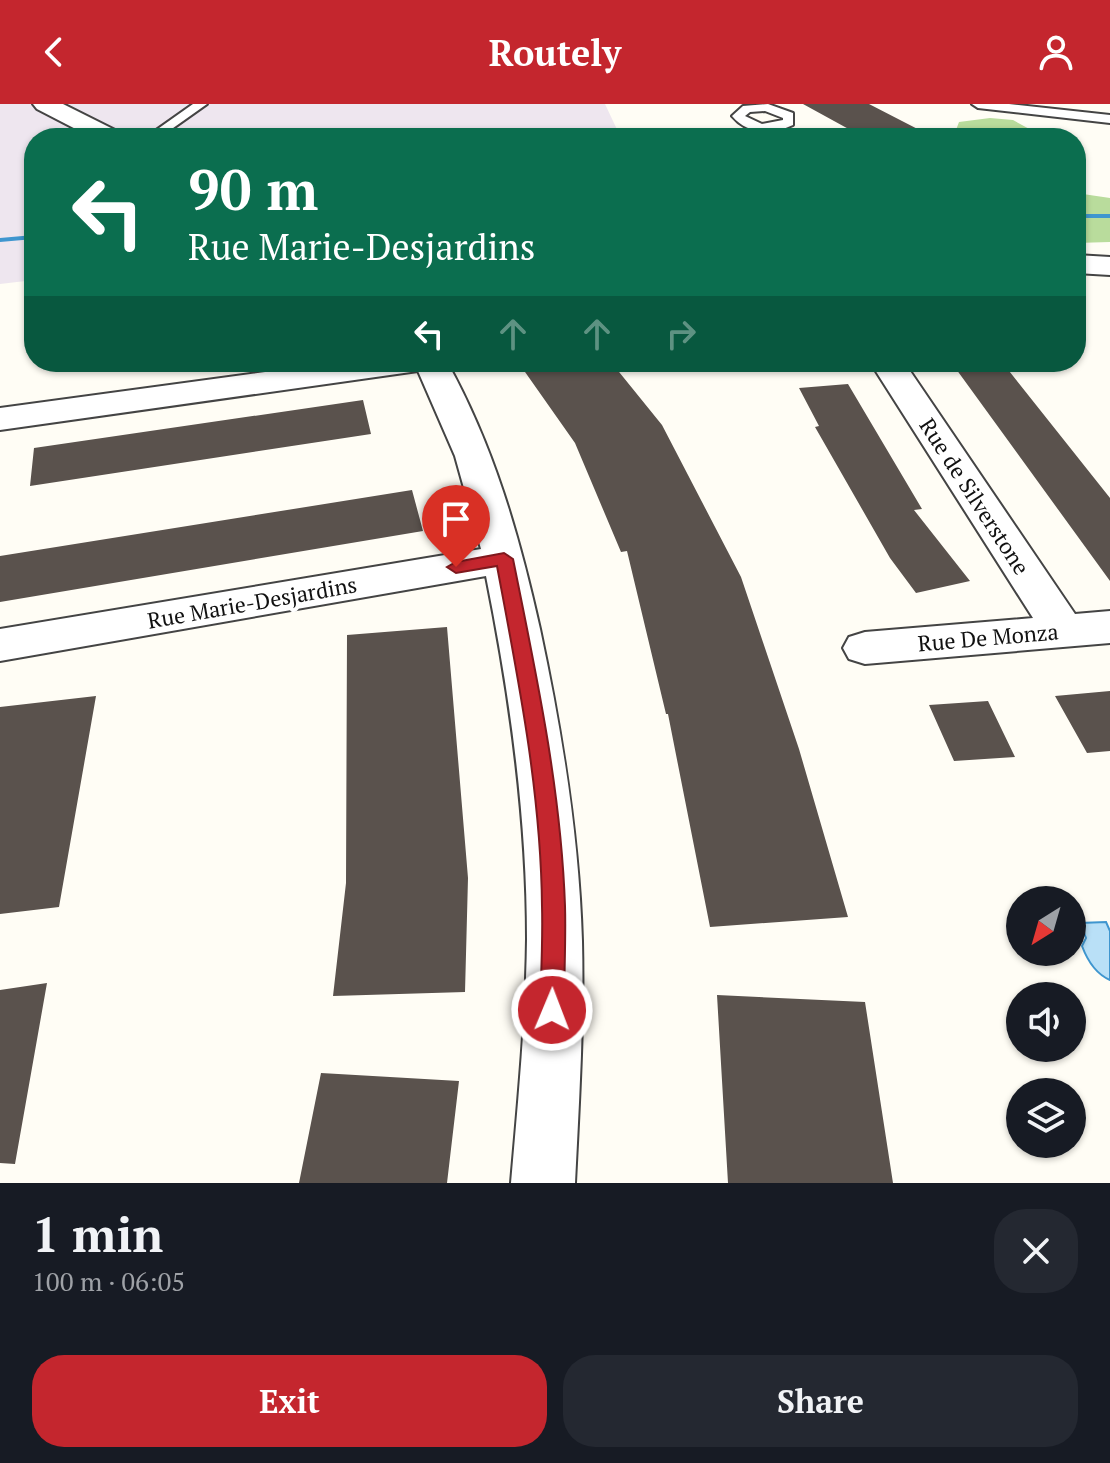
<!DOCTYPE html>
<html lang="en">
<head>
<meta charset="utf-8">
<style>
  :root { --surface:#171b24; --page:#242831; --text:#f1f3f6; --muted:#9ea1a6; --accent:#c4262e }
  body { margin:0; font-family:"PT Serif",serif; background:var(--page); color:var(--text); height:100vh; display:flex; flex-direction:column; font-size:30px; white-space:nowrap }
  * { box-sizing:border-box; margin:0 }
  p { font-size:26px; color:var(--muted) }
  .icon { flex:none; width:44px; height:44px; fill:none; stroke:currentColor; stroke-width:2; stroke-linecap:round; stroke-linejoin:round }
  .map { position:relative; height:1079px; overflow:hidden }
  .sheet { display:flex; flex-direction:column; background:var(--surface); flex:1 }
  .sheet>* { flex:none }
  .guide { position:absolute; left:24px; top:24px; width:1062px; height:244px; border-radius:32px; box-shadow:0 2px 6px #0004; background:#0b6e4f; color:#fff; overflow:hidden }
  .needle { width:52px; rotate:217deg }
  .buttons { position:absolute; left:1006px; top:782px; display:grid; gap:16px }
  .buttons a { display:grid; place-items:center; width:80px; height:80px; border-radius:50%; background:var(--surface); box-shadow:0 2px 6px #0004; font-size:40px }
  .pin { position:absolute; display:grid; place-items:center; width:68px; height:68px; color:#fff; margin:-82px -34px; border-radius:50% 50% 50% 0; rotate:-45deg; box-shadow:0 0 8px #0007 }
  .pin .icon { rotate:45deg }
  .me { position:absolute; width:88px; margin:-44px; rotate:1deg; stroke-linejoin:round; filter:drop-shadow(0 0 6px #0008) }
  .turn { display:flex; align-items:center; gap:28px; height:168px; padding:0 32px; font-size:36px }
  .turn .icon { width:104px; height:104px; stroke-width:2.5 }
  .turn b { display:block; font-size:56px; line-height:68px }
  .lanes { display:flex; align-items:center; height:76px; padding:0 32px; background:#0003; justify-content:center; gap:40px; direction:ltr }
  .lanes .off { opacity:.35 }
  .round { display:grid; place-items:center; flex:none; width:84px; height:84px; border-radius:32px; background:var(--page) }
  .head { display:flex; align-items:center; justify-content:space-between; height:136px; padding:0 32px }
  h1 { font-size:48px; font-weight:800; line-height:60px }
  .cta { display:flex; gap:16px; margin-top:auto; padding:16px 32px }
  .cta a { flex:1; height:92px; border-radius:32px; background:var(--accent); color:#fff; font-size:32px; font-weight:800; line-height:92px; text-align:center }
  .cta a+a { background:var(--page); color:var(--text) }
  header { display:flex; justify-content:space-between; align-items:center; height:104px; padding:0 32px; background:var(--accent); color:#fff; font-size:36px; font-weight:800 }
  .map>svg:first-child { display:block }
  .industrial { fill:#eee6ef }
  .forest { fill:#b9dc9c }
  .water { fill:#b9e0f7; stroke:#3f96cf; stroke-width:2 }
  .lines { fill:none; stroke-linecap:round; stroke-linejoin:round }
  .stream { fill:#3f96cf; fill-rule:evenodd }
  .building { fill:#5a524d }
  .lane-casing { stroke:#444; stroke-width:4 }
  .street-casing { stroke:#444; stroke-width:4 }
  .lane { fill:#fff; fill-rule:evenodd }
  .street { fill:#fff; fill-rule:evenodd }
  .route { fill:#c4262e; stroke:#7f191e; stroke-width:2 }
  .labels { text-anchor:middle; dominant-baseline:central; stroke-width:8; stroke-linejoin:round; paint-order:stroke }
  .street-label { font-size:22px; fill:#111; stroke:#fff }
</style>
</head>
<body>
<header><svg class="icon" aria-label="back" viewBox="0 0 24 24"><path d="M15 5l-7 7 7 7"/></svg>Routely<svg class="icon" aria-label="person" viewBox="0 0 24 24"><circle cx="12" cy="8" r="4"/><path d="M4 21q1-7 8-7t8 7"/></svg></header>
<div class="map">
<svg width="1110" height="1079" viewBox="0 0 1110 1079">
  <rect width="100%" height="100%" fill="#fffdf5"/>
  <path class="industrial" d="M0,0H605L621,34H34V176L0,180Z"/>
  <path class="forest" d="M990,14L1013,16L1033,27L1030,34H953L959,18Z
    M1076,89L1110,94V138L1076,139Z"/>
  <path class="water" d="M1106,818L1110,827V876C1096,870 1088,858 1082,842L1086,834L1080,819Z"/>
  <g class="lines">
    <path class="stream" d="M1076,110H1110V114H1076Z
      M34,131V135L0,138V134Z"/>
  </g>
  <path class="building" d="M803,0H869L935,34H865Z
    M518,258H611L662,321L741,473L799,645L848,813L710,823L668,610H666L627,447L621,448L575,339Z
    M951,258H1002L1110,394V477Z
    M848,280L922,405L914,406L970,477L916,489L890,454L815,323L819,322L799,284Z
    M363,296L371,330L30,382L34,344Z
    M412,386L423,427L0,498V452Z
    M447,523L468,774L465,888L333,892L346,779L347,531Z
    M1110,587V647L1087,649L1055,592Z
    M96,592L59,803L0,810V603Z
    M988,597L1015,653L954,657L929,601Z
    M47,879L15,1060L0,1059V886Z
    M717,891L865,898L893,1079H728Z
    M321,969L459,977L447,1079H299Z"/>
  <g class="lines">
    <g class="lane-casing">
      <path id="lane" d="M193,0H207L159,34H145Z
        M768,0L793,9V21C772,31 748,31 732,12L743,2ZM765,7L783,14V16L762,20L745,12L750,8Z
        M972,0H1009L1110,11V19L978,4Z"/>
    </g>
    <g class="street-casing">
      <path id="street" d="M33,0H63L121,29L124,34H93L37,5Z
        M1076,151L1110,153V171L1076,169Z
        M339,258H447C494,343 519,431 540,525C562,628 579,732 582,837C584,918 579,998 575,1079H511C518,998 526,917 527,835C527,713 510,591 486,472L0,557V525L481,445L455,352L418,267L0,326V304Z
        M870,258H904L1075,510L1110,507V539L865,560L849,555L843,544L849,533L865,528L1033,514Z"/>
    </g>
    <use href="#lane" class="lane"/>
    <use href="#street" class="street"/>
  </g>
  <path class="route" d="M504,449L513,455C536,569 561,685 565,802C566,836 564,871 564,906L561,914L552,918L544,914L540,906C541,872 543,837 542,802C541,688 518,574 497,462L456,469L447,463L456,458Z"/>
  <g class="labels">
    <g class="street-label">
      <text transform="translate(975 392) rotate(57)">Rue de Silverstone</text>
      <text transform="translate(252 498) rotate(-10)">Rue Marie-Desjardins</text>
      <text transform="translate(988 533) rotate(-5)">Rue De Monza</text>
    </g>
  </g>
</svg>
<div class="buttons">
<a><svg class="needle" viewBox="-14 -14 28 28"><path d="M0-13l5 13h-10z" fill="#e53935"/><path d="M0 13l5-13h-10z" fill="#9ea1a6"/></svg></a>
<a><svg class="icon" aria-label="sound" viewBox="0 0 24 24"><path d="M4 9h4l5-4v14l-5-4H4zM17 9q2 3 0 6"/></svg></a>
<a><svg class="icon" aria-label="layers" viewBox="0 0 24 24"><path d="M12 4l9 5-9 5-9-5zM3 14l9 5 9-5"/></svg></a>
</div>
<div class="pin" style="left:456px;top:463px;background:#d93025"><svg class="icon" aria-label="arrive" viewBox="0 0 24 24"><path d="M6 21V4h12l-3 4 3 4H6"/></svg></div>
<svg class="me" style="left:552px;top:906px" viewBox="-20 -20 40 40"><circle r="17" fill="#c4262e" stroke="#fff" stroke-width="3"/><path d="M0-11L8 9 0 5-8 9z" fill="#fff"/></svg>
<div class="guide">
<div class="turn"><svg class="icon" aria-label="left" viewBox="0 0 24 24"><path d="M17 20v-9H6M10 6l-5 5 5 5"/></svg><div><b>90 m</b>Rue Marie-Desjardins</div></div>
<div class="lanes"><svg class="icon" aria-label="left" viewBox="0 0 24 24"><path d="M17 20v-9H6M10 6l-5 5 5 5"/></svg><svg class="icon off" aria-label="ahead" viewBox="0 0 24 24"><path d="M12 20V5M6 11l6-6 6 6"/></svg><svg class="icon off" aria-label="ahead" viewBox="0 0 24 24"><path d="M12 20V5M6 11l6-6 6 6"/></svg><svg class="icon off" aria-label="right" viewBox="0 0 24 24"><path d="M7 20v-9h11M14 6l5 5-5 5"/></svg></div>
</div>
</div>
<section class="sheet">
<div class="head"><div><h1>1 min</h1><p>100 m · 06:05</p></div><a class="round"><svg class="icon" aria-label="close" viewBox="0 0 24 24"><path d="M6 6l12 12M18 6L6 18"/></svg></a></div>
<div class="cta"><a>Exit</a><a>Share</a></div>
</section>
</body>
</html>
